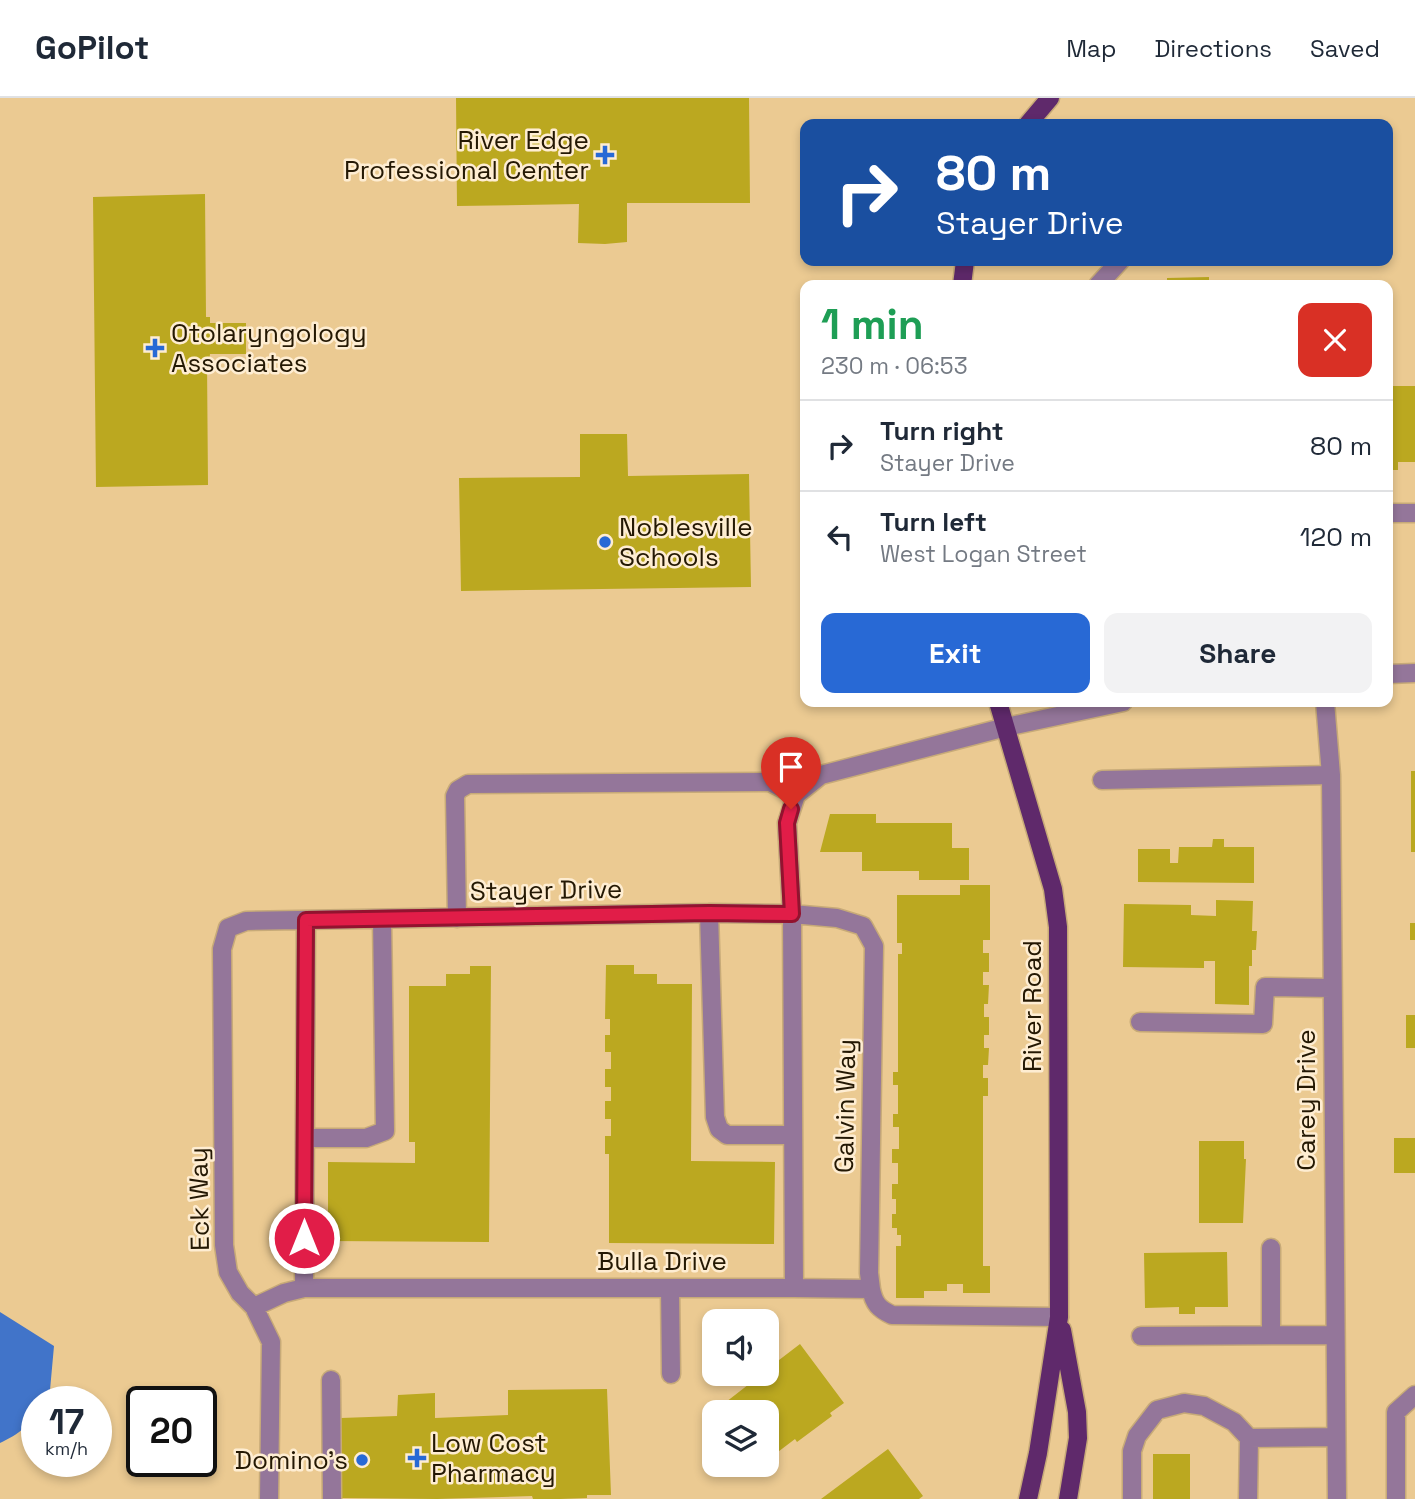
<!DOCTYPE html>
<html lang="en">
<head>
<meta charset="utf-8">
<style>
  :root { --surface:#fff; --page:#f2f2f3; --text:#1f2937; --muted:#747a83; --line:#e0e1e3; --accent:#2869d5 }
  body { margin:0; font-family:"Space Grotesk",sans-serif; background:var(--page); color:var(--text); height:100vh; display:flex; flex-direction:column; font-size:26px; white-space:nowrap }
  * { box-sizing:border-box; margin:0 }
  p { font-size:23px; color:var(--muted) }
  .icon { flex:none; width:38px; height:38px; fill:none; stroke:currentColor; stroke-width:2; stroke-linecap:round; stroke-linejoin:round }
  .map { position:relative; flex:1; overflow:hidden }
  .sheet { position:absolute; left:800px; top:182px; width:593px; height:427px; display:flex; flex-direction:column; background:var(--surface); border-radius:14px; box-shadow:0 4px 10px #0003 }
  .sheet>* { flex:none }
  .hud { position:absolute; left:800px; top:21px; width:593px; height:147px; border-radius:14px; box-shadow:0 4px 10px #0003; background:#1a4fa0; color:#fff; overflow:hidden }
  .tools { position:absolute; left:702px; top:1211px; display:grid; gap:14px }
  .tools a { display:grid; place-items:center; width:77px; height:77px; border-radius:14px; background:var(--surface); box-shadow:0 4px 10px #0003; font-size:35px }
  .speed { position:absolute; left:21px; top:1288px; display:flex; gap:14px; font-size:35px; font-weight:700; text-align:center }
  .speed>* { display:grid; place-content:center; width:91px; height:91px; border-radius:50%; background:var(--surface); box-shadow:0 4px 10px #0003; line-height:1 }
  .speed small { font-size:18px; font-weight:400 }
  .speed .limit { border:4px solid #111; border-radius:10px; background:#fff; color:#111 }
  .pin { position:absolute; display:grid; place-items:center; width:60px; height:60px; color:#fff; margin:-72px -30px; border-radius:50% 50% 50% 0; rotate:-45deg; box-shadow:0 0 7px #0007 }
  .pin .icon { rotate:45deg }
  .me { position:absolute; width:77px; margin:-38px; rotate:0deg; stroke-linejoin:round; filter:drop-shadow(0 0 5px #0008) }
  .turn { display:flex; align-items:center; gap:24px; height:147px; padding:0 21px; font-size:32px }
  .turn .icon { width:91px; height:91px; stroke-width:2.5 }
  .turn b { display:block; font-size:49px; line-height:60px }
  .round { display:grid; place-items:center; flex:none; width:74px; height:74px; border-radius:14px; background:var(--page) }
  .summary { display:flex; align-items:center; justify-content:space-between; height:119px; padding:0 21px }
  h1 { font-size:42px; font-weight:800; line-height:52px; color:#1e9e55 }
  .cta { display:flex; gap:14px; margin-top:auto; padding:14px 21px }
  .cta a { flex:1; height:80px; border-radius:14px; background:var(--accent); color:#fff; font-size:28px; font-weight:800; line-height:80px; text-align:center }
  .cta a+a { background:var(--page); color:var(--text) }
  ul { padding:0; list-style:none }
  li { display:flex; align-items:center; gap:21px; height:91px; padding:0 21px; border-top:2px solid var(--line) }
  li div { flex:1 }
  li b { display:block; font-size:26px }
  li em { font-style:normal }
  header { display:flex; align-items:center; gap:42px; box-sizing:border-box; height:98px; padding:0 35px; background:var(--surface); border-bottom:2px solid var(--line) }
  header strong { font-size:33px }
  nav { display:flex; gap:38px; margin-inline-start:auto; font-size:24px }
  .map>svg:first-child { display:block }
  .water { fill:#4174c9 }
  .building { fill:#bba820 }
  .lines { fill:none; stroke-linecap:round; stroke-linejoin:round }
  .minor-casing { stroke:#c7aa78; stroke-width:21 }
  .major-casing { stroke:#c7aa78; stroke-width:21 }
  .minor { stroke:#94769a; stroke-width:18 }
  .major { stroke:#5f296b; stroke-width:18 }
  .route-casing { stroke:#92132f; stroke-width:18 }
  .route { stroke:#e11d48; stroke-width:12 }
  .poi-dot { fill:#2869d5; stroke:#feedd2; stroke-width:2.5 }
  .labels { text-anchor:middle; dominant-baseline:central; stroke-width:5; stroke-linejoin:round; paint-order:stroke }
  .poi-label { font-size:26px; fill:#241803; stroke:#feedd2; text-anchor:start }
  .street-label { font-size:26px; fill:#241803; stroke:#feedd2 }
</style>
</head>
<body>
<header>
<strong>GoPilot</strong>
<nav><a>Map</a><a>Directions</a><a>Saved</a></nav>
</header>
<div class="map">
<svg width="1415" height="1401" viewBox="0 0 1415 1401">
  <rect width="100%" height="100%" fill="#ebca92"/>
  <path class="water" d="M0,1214L54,1248L50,1292L42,1304H37C37,1325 17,1337 0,1345Z"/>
  <path class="building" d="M456,0H749L750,105H627V144L605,146L578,145L579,106L457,108Z
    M205,96L206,219H210V225H246V256H210L209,265H207L208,387L96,389L93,99Z
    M1209,179V187H1167V180Z
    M1388,288H1415V364H1398V372H1388Z
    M580,336H627L628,378L749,376L751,489L461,493L459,380L580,379Z
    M1411,673H1415V754H1411Z
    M830,716H876V725H952V750H969V782H919V773H862V754H820Z
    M1213,741H1224V749H1254V785L1138,784V751H1170V765H1178L1179,749H1212Z
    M960,787H990V842H983V855H989V874H983V887H989L988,906H984V919H989V937H984V950H989L988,967H983V980H988V998H983V1168H990V1195H963V1186H947V1193H924V1200H896V1148H901V1137H897V1130H892V1116H896V1101H892V1086H898V1065H892V1051H899V1029H893V1016H898V987H893V974H898V856H902V845H897V797H960Z
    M1216,802L1253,803L1252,833H1257L1256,852H1252V868H1249V907L1215,906V863H1204V870L1123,869L1124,806L1191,807V817L1216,818Z
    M1410,825H1415V842H1410Z
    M606,867H634V876H657V886H692L691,1063L775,1064L774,1146L609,1145V1056H605V1038H611V1021H605V1003H611V989H605V971H611V954H605V937H610V921H605Z
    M470,868H491L489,1144L328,1143V1064L415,1065V1044H409V888H446V876H470Z
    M1406,917H1415V950H1406Z
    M1394,1040H1415V1075H1394Z
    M1199,1043H1244V1061H1246L1243,1125H1199Z
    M1227,1154L1228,1209H1195V1216H1179V1209L1145,1210L1144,1155Z
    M800,1246L844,1305L830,1315L832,1318L797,1344L795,1341L766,1363V1314H719L717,1311L762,1276H766V1272Z
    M607,1291L611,1397H587V1400L560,1401H533L532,1398L437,1401L341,1400V1365H339V1352H341V1320L397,1318L398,1297L435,1295V1320L508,1317V1292Z
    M888,1351L923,1398L919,1401H821Z
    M1153,1356H1190V1401H1153Z"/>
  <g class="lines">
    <g class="minor-casing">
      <path id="minor" d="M1098,187L1120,163
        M1388,415H1415
        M1388,576L1415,575
        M1325,604L1331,677L1337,1401
        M1102,682L1331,677
        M709,815L715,1019L719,1031L727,1037H793
        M457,820L455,698L458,692L468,686L770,684L796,697
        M1140,924L1263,926L1265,889L1331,890
        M305,1040H366L385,1033L382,821
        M304,1190L306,822
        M670,1190L671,1276
        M794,1190L792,816L787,725L796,697L821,677L1006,629L1123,604
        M254,1209L284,1195L304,1190H794L871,1191C874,1206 879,1211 892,1217L1059,1219
        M1271,1237V1150
        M1141,1238L1334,1237
        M331,1282L332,1401
        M269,1401L271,1244L254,1209L240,1195L228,1174L224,1147L222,851L228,830L246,823L709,815L792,816L837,820L863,828L874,848L869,1175L871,1191
        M1132,1401V1353L1137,1338L1157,1312L1184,1305L1204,1308L1234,1324L1249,1340
        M1248,1401L1249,1340L1336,1339
        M1396,1401V1314L1415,1297"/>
    </g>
    <g class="major-casing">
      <path id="major" d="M1028,26L1050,0
        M962,187L965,163
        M998,604L1053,791L1058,829L1059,1219L1038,1355L1028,1401
        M1062,1232L1077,1314L1078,1340L1068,1401"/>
    </g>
    <use href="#minor" class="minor"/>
    <use href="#major" class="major"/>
  </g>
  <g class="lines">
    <g class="route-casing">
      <path id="route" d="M304,1140L306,822L709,815L792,816L787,725L791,711"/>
    </g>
    <use href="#route" class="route"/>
  </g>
  <g class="poi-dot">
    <path d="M601.5 46.5h7v7h7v7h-7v7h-7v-7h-7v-7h7z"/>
    <path d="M151.5 239.5h7v7h7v7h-7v7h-7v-7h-7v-7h7z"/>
    <circle cx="605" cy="444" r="7"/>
    <path d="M413.5 1349.5h7v7h7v7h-7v7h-7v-7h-7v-7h7z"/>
    <circle cx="362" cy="1362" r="7"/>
  </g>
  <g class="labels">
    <g class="poi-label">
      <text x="589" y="42" text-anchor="end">River Edge<tspan x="589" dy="30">Professional Center</tspan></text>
      <text x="171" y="235">Otolaryngology<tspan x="171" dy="30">Associates</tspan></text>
      <text x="619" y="429">Noblesville<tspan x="619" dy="30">Schools</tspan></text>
      <text x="431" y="1345">Low Cost<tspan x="431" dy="30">Pharmacy</tspan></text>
      <text x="348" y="1362" text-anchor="end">Domino's</text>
    </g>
    <g class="street-label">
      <text transform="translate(546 792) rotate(-1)">Stayer Drive</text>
      <text transform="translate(1032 908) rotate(-90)">River Road</text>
      <text transform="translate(1306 1002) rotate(-90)">Carey Drive</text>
      <text transform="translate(845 1008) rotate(-89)">Galvin Way</text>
      <text transform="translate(199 1101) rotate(-91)">Eck Way</text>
      <text x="662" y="1163">Bulla Drive</text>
    </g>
  </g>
</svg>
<div class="tools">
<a><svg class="icon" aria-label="sound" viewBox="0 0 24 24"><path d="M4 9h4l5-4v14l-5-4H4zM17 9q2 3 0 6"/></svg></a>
<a><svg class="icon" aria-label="layers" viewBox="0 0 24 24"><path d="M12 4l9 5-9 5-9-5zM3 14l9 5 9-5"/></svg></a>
</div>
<div class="speed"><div>17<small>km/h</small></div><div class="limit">20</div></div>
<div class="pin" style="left:791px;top:711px;background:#d93025"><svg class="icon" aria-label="arrive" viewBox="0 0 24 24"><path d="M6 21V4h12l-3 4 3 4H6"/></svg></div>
<svg class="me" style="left:304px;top:1140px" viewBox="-20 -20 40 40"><circle r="17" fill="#e11d48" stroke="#fff" stroke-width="3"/><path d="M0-11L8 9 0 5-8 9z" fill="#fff"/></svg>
<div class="hud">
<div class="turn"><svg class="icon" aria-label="right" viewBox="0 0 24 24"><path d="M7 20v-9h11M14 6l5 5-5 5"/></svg><div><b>80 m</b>Stayer Drive</div></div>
</div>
<section class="sheet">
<div class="summary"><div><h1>1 min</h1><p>230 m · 06:53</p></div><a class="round" style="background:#d93025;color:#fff"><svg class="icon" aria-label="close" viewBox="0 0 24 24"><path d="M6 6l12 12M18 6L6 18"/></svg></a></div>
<ul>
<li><svg class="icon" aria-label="right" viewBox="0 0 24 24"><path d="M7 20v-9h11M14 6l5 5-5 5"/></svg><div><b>Turn right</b><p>Stayer Drive</p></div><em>80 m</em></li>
<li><svg class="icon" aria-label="left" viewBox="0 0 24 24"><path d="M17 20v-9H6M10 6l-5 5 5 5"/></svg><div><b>Turn left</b><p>West Logan Street</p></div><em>120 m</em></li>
</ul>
<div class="cta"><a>Exit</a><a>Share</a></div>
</section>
</div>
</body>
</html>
